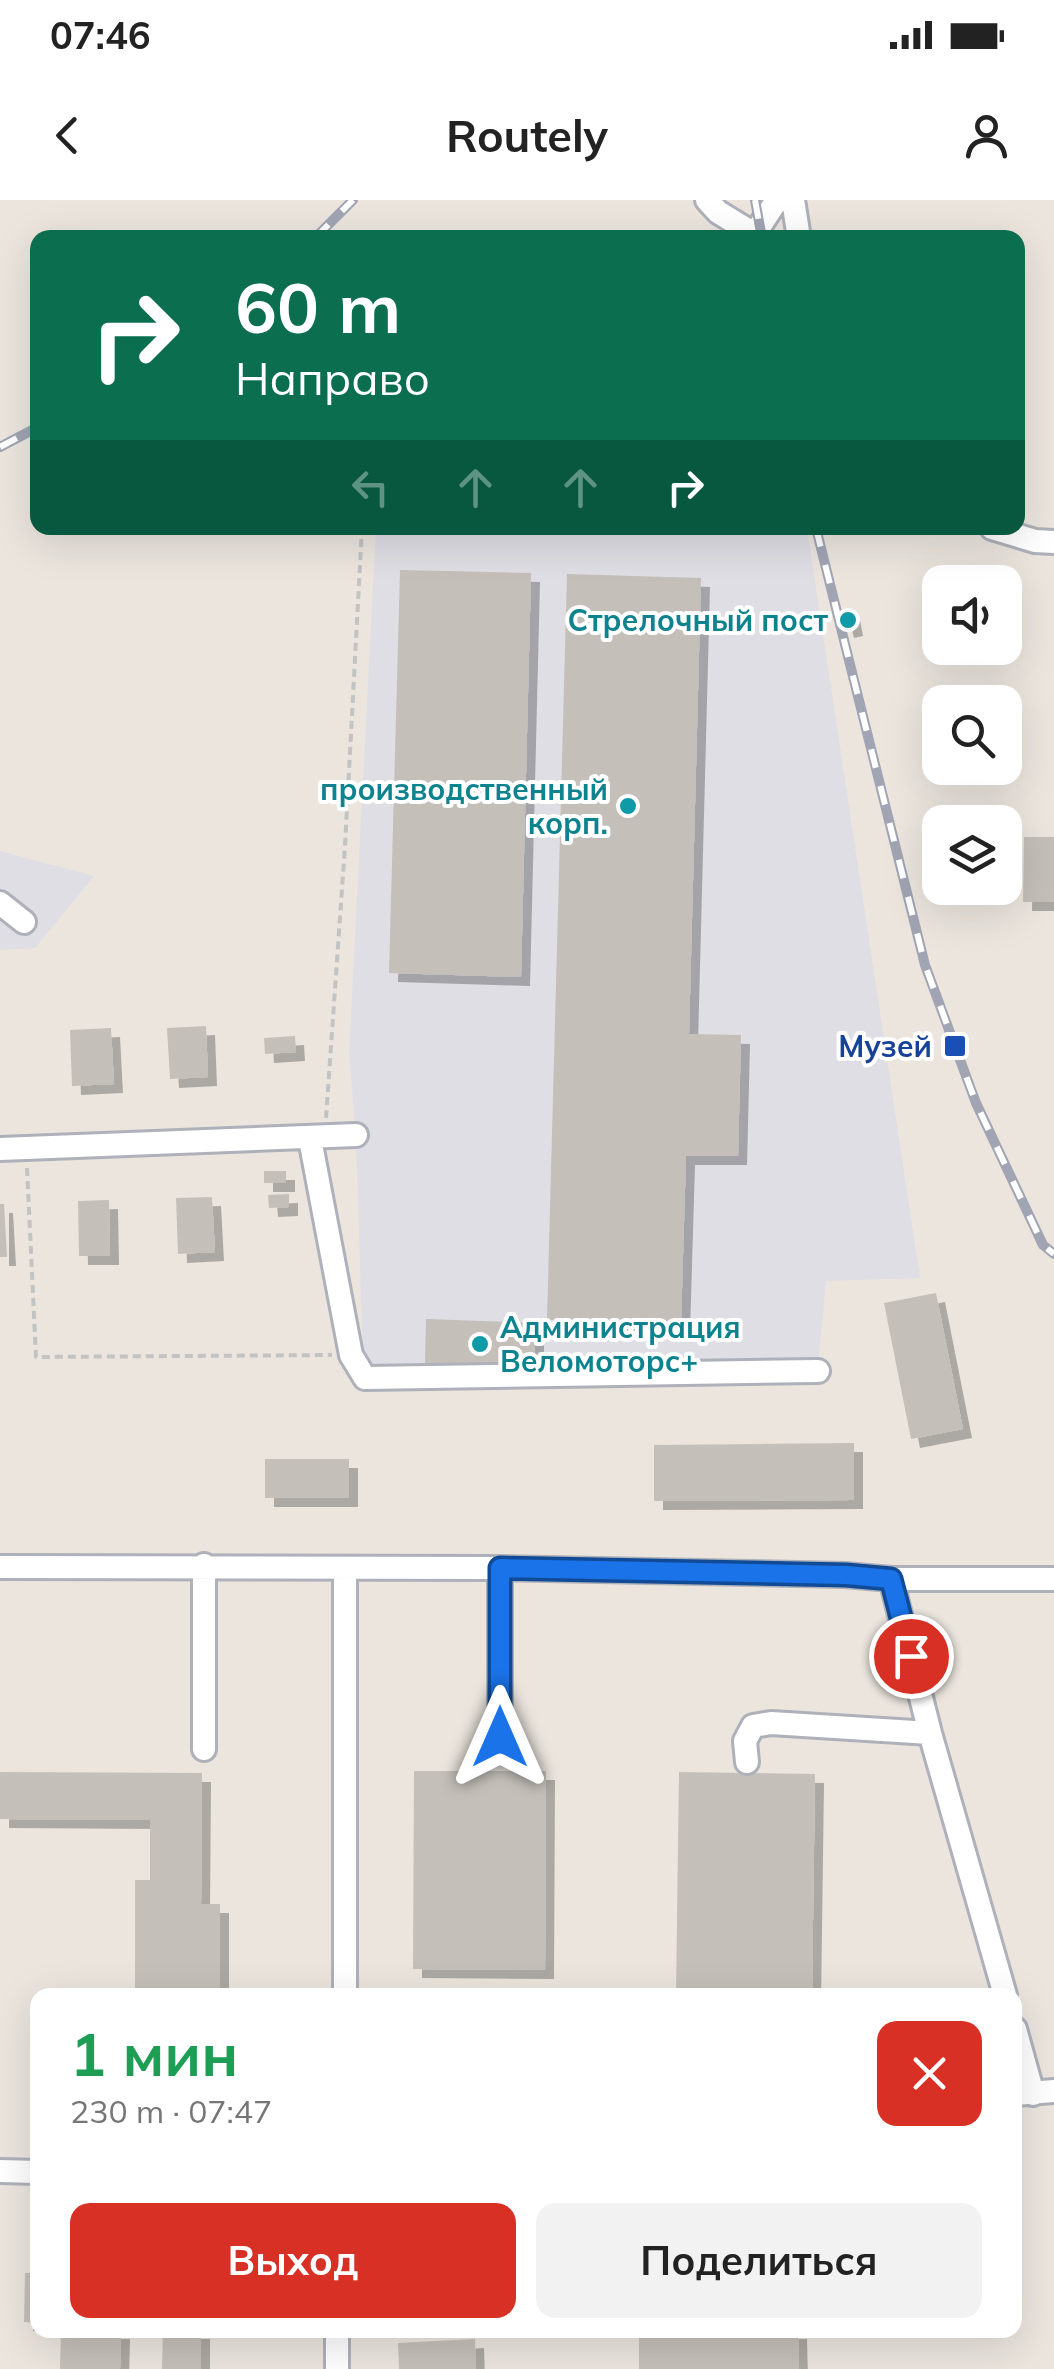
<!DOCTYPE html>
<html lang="ru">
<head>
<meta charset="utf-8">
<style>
  :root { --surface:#fff; --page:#f2f2f2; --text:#222; --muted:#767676; --accent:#d93025 }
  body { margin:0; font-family:Mulish,sans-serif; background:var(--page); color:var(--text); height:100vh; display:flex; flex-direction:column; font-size:38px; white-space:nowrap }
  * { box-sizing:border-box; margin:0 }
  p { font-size:32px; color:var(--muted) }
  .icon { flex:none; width:55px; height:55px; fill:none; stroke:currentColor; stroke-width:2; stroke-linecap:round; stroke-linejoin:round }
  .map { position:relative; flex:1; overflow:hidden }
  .drawer { position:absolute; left:30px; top:1788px; width:992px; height:350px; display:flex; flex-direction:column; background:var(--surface); border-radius:20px; box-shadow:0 10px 40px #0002 }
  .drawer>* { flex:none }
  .hud { position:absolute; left:30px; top:30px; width:995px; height:305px; border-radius:20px; box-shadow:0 10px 40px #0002; background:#0b6e4f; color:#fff; overflow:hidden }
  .fabs { position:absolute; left:922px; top:365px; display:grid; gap:20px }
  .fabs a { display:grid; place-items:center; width:100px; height:100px; border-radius:20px; background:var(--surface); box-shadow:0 10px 40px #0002; font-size:50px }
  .pin { position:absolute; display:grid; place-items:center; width:85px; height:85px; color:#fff; margin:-42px; border:5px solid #fff; border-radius:50%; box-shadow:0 2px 10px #0007 }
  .me { position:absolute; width:110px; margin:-55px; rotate:0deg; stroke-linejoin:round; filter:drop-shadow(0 0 8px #0008) }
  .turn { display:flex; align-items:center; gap:35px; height:210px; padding:0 40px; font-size:45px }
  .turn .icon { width:130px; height:130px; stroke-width:2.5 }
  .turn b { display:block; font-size:70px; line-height:85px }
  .lanes { display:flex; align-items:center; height:95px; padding:0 40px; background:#0003; justify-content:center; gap:50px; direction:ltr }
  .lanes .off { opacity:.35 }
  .round { display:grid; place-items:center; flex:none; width:105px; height:105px; border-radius:20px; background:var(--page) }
  .overview { display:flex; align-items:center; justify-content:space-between; height:170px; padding:0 40px }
  h1 { font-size:60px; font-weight:700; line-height:75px; color:#1e9e55 }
  .primary-button { display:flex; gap:20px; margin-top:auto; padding:20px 40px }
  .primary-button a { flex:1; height:115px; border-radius:20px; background:var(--accent); color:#fff; font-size:40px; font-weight:700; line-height:115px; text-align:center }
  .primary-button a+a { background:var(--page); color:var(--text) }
  .status { display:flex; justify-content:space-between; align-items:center; height:70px; padding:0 50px; background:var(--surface); direction:ltr }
  .status svg { height:28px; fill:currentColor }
  header { display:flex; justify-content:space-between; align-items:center; height:130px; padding:0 40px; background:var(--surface); font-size:45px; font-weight:700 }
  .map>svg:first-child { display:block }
  .industrial { fill:#dfdee4 }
  .building { fill:#c4bfb9; filter:url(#shadow) }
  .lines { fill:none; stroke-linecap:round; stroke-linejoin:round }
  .minor-casing { stroke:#aeb1b9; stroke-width:28 }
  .path { stroke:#c3c3c3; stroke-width:4; stroke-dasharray:8 5; stroke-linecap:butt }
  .minor { stroke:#fff; stroke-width:22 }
  .rail-casing { stroke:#a1a4b3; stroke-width:10 }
  .rail { stroke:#fff; stroke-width:6; stroke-dasharray:19; stroke-linecap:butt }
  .route-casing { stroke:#114b97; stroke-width:25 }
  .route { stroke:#1a73e8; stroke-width:18 }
  .culture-dot { fill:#0f9aa8; stroke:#fff; stroke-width:4 }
  .transit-dot { fill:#1a4fb4; stroke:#fff; stroke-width:4 }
  .labels { text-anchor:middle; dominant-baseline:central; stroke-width:8; stroke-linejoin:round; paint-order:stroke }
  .culture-label { font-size:30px; font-weight:bold; fill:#0d838f; stroke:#fff; text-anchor:end }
  .transit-label { font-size:30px; font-weight:bold; fill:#164399; stroke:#fff; text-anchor:end }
</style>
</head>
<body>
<div class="status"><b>07:46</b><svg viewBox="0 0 49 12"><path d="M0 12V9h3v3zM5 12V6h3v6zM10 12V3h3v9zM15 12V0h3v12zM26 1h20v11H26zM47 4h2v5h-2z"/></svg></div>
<header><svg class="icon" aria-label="back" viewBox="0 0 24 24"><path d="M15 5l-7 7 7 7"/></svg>Routely<svg class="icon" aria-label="person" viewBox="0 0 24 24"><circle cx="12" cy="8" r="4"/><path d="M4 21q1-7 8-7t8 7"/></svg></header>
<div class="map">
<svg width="1054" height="2169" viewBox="0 0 1054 2169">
  <defs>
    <filter id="shadow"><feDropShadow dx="9" dy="9" stdDeviation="0" flood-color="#0004"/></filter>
  </defs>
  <rect width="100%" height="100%" fill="#ebe5de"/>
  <path class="industrial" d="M376,328H807L920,1078L826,1081L818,1164L377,1172L363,1160L356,935L349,854Z
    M0,651L94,676L35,748L0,750Z"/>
  <path class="building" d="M400,370L531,373L521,777L389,773Z
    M567,374L701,378L689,834L741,835L738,956H686L681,1123L547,1120Z
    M851,411L854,427L845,429L841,413Z
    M1024,637H1054V702H1023Z
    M206,826L208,877L170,879L167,828Z
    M111,828L114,884L72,886L70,830Z
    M295,836L296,852L265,854L264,838Z
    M264,971H286V983H264Z
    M289,994V1007L269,1008L268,995Z
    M212,997L215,1052L178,1054L176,998Z
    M109,1000L110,1056H79L78,1001Z
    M0,1004H4L7,1057H0Z
    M936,1093L963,1229L911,1239L884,1103Z
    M426,1119L535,1123V1168L425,1164Z
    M854,1243V1300L654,1301V1245Z
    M265,1259H349V1298H265Z
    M414,1571H546L545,1770L413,1769Z
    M0,1572L202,1573L201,1704H220V1795H135V1680H150V1620L0,1619Z
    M679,1572L815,1574L812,1795H676Z
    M25,2073H38V2123L24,2122Z
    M61,2130H121L120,2169H60Z
    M163,2130H201V2169H162Z
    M639,2130H798L799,2169H639Z
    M475,2139L476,2169H399L398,2143Z"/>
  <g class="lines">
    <g class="minor-casing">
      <path id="minor" d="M707,0L718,12L754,34
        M793,0L799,38
        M752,38L777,0
        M992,328L1035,341L1054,342
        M0,703L24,722
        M310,939L351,1155L365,1178L818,1171
        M0,949L356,935
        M0,1367L500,1368L845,1375L891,1379H1054
        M345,1370V1795
        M891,1379L930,1533L1005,1795
        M500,1537V1368
        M204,1549V1365
        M747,1562L745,1541L753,1526L771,1523L930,1533
        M1015,1829L1033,1894
        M1015,1894L1054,1891
        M0,1971L38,1972
        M337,2169V2130"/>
    </g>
    <path class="path" d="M326,918L345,646L362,328
      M27,968L36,1157L332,1155"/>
    <use href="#minor" class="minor"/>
    <g class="rail-casing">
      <path id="rail" d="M755,0L762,38
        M315,38L353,0
        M0,247L38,227
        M816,328L925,765L976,903L1043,1045L1054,1054"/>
    </g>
    <use href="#rail" class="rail"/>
  </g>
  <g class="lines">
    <g class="route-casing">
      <path id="route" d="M500,1537V1368L846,1375L891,1379L911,1456"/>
    </g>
    <use href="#route" class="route"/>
  </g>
  <g class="culture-dot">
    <circle cx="848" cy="420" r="10"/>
    <circle cx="628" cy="606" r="10"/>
    <circle cx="480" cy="1144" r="10"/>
  </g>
  <rect class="transit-dot" x="943" y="834" width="24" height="24" rx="5"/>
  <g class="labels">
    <g class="culture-label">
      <text x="828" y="420">Стрелочный пост</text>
      <text x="608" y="589">производственный<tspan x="608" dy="34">корп.</tspan></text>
      <text x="500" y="1127" text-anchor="start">Администрация<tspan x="500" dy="34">Веломоторс+</tspan></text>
    </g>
    <g class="transit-label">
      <text x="932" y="846">Музей</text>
    </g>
  </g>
</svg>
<div class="fabs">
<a><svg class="icon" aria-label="sound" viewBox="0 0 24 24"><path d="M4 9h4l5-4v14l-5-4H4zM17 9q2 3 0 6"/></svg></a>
<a><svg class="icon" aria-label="search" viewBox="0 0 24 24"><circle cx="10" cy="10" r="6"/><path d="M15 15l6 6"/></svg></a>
<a><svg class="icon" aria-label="layers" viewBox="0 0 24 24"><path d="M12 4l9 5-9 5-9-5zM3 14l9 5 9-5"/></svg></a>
</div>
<div class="pin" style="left:911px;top:1456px;background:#d93025"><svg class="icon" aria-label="arrive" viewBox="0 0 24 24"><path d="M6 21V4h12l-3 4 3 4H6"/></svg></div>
<svg class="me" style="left:500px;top:1537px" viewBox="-20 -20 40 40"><path d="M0-17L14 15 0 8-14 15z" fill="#1a73e8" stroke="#fff" stroke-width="4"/></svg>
<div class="hud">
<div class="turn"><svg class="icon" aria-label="right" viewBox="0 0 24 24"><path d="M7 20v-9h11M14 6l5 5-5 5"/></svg><div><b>60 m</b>Направо</div></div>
<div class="lanes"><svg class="icon off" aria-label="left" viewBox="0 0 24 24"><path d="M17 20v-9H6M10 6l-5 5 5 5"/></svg><svg class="icon off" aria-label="ahead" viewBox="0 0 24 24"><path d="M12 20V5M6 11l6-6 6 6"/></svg><svg class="icon off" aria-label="ahead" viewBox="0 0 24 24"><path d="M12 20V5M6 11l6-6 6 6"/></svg><svg class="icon" aria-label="right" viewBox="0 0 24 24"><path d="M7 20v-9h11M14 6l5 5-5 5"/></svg></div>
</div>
<section class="drawer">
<div class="overview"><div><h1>1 мин</h1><p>230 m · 07:47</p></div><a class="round" style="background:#d93025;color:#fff"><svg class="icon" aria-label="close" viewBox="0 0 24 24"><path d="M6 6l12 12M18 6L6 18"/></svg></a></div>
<div class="primary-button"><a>Выход</a><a>Поделиться</a></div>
</section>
</div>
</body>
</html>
